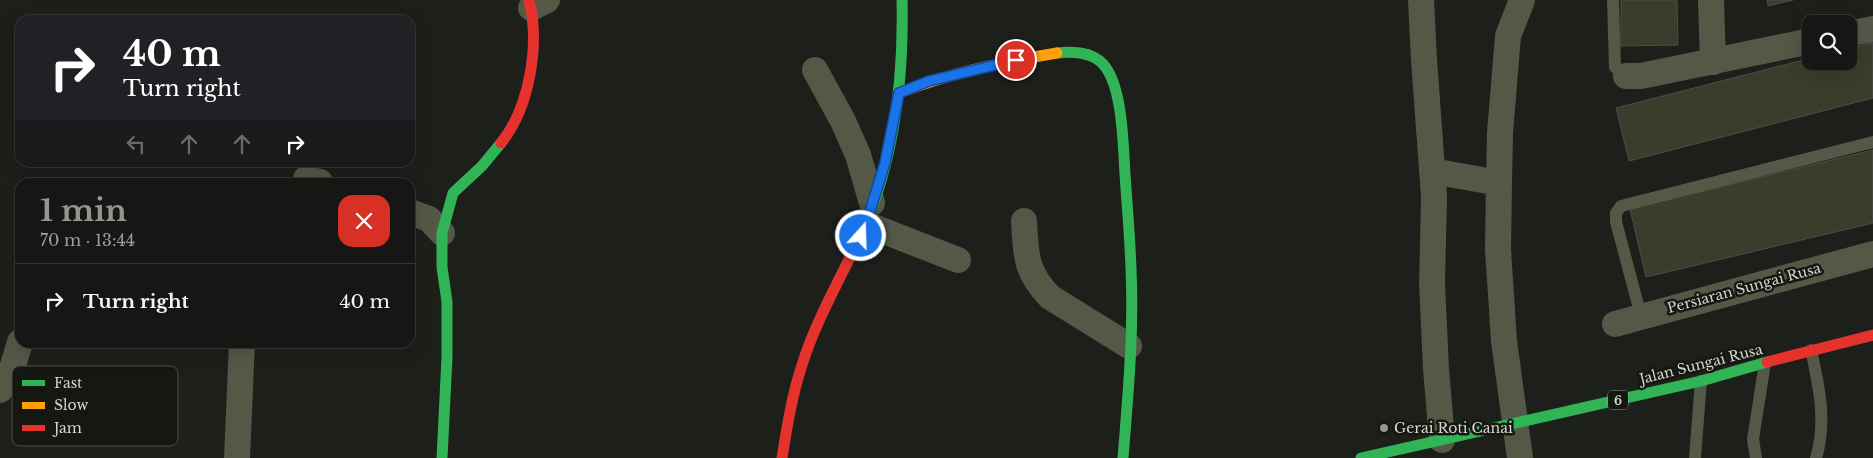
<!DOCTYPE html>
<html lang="en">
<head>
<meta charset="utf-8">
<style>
  :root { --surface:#161714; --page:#1f201d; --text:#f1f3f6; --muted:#9e9fa0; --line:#353634; --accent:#939591 }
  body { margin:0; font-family:"Libre Baskerville",serif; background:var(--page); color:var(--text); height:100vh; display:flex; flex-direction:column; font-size:19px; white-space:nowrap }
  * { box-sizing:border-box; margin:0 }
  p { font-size:16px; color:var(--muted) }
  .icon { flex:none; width:28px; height:28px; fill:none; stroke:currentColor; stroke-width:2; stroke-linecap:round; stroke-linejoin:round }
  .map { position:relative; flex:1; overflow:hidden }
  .side { position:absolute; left:15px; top:178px; width:400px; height:170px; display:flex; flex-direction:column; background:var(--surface); border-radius:15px; box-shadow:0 5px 20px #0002,0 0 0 1px var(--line) }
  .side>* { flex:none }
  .top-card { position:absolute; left:15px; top:15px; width:400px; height:152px; border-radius:15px; box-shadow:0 5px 20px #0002,0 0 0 1px var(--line); background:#202124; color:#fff; overflow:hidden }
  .tools { position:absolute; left:1802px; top:15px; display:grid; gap:10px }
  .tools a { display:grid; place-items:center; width:55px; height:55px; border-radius:10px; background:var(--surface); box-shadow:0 5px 20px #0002,0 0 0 1px var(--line); font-size:25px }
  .pin { position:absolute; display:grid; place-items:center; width:42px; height:42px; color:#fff; margin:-21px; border:2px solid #fff; border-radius:50%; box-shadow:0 1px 5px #0007 }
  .me { position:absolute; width:55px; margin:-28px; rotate:20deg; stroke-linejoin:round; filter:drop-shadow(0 0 4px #0008) }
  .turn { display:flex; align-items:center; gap:18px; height:105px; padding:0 25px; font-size:22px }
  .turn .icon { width:65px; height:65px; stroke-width:2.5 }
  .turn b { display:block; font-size:35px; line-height:42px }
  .lanes { display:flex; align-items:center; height:48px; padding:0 25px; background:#0003; justify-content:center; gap:25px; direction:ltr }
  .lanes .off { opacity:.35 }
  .round { display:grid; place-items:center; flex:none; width:52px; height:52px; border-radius:15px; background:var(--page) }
  .overview { display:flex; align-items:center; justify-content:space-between; height:85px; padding:0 25px }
  h1 { font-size:30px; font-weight:700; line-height:38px; color:var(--accent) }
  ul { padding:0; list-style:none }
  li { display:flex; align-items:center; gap:15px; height:75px; padding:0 25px; border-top:1px solid var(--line) }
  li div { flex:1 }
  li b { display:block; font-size:19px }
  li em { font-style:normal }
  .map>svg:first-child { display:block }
  .building { fill:#383d2c; stroke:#4c4e4a }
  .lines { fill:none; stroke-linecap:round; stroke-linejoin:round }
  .lane { stroke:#535847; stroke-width:12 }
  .street { stroke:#535847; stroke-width:26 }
  .fast { stroke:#30b455; stroke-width:11 }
  .slow { stroke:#ff9f0a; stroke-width:11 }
  .jam { stroke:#e5322d; stroke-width:11 }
  .route-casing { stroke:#114b97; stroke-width:12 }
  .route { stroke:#1a73e8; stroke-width:9 }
  .poi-dot { fill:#939591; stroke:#151711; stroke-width:2 }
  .labels { text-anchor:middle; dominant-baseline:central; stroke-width:5; stroke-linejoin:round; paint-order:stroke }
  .shield { fill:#151711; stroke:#9a9c97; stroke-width:1 }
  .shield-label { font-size:12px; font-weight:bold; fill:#d3d5d1 }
  .street-label { font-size:14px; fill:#d3d5d1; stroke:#151711 }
  .poi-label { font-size:14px; fill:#d3d5d1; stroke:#151711; text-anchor:start }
  .key { fill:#151711; stroke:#4e504b; stroke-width:1 }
  .key-label { font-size:14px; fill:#d3d5d1 }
</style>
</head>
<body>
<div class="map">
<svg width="1873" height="458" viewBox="0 0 1873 458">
  <rect width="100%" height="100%" fill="#1d1f1b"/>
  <path class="building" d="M1621,0H1677L1678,45L1621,46Z
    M1767,0H1793L1768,6Z
    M1873,43V98L1629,161L1616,108L1811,58V61H1849V49Z
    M1873,150V223L1646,277L1630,209Z"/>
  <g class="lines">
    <path class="lane" d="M1613,0L1615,67L1626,76
      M1641,316L1616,222V213L1621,206L1873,142
      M1811,350C1819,386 1827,422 1816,458
      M1695,458L1701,381
      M1756,458L1753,439L1765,363"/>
    <path class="street" d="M1421,0L1424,59L1434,197L1432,284L1436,369L1442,440
      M1711,0L1713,62
      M531,8L547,0
      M1849,34L1873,29
      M815,70L843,121L858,155L872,203
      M1626,76H1641L1811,41
      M1432,171L1499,183
      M306,179L320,182
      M410,212L429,219L442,233
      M1024,221C1026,255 1025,271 1050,297L1129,346
      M866,224L958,260
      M1615,324L1873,254
      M0,390L12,369L20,342
      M237,458L242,342
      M1520,458L1504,341L1498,249L1499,183L1500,133L1508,36L1522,0"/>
    <path class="fast" d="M1057,53C1072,51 1092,52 1103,64C1123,86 1123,145 1125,174C1127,205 1130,237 1131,269C1134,332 1128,395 1123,458
      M857,243C893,169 904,82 902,0
      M442,458L447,357V302L442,267V233L453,193L482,166L501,143
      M1361,458L1701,381L1767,362"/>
    <path class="slow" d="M899,93C950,73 1003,62 1057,53"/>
    <path class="jam" d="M501,143C530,107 540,44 529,0
      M1767,362L1873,335
      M782,458C787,427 792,395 802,365C815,323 838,283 857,243"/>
  </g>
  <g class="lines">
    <g class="route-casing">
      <path id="route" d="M861,236L866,224L885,163L899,93L929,81L1016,60"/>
    </g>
    <use href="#route" class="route"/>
  </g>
  <circle class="poi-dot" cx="1384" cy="428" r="5"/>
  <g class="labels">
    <rect class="shield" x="1608" y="390.5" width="20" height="19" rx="4"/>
    <g class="shield-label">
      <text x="1618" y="400">6</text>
    </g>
    <g class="street-label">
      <text transform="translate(1744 288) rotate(-15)">Persiaran Sungai Rusa</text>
      <text transform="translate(1701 364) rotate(-14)">Jalan Sungai Rusa</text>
    </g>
    <g class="poi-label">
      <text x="1394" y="428">Gerai Roti Canai</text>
    </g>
  </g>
  <rect x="12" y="366" width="166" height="80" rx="8" class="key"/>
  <rect x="22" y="380" width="23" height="6" fill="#30b455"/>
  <rect x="22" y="402" width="23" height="7" fill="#ff9f0a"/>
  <rect x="22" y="425" width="23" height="6" fill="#e5322d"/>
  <g class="key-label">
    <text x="54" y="388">Fast</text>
    <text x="54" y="410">Slow</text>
    <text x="54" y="433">Jam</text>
  </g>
</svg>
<div class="tools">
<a><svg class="icon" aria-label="search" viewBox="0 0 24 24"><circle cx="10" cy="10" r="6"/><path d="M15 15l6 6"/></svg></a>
</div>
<div class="pin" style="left:1016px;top:60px;background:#d93025"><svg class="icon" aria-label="arrive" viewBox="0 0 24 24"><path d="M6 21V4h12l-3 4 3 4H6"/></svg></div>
<svg class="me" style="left:861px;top:236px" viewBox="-20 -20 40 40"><circle r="17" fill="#1a73e8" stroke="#fff" stroke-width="3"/><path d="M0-11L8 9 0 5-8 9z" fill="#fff"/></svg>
<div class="top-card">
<div class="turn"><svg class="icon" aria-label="right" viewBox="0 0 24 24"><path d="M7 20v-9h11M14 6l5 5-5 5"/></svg><div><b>40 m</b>Turn right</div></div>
<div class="lanes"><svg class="icon off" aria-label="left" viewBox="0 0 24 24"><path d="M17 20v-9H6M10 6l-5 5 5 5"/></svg><svg class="icon off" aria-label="ahead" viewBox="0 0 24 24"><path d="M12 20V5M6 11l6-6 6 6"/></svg><svg class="icon off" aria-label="ahead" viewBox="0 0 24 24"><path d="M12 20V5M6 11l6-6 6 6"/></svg><svg class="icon" aria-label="right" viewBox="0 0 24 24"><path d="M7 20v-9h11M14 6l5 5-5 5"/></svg></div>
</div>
<section class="side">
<div class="overview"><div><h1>1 min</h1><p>70 m · 13:44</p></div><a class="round" style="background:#d93025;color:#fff"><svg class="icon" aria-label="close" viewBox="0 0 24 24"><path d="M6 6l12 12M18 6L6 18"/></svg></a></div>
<ul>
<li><svg class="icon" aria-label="right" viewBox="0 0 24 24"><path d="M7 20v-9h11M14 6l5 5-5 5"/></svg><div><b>Turn right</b></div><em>40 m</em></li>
</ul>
</section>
</div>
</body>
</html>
